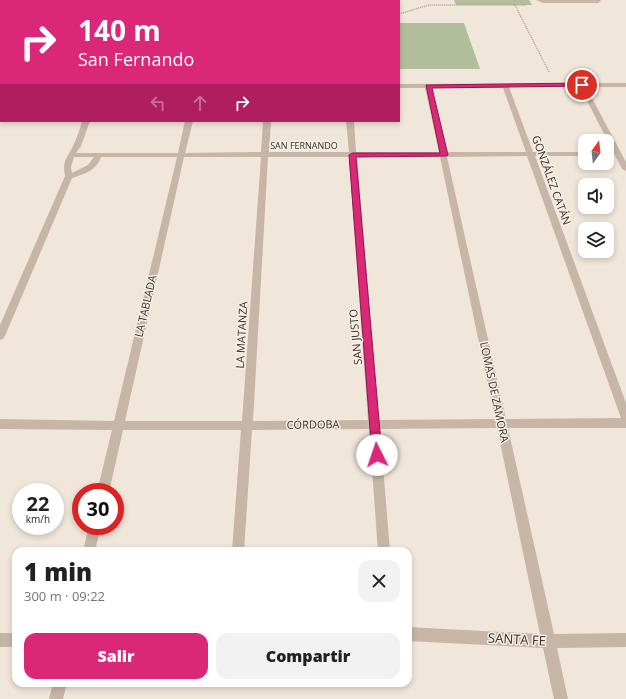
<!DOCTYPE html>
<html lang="es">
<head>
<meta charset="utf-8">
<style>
  :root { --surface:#fff; --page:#f2f2f2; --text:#202124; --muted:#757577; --accent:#db2777 }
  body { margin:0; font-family:"Open Sans",sans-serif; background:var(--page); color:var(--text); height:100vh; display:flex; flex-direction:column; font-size:15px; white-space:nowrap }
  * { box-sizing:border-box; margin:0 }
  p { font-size:13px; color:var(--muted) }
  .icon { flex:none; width:22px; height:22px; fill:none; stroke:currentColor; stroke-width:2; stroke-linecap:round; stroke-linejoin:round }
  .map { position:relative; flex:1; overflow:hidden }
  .sheet { position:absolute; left:12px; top:547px; width:400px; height:140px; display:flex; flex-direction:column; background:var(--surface); border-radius:12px; box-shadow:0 2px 6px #0003 }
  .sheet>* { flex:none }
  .hud { position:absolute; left:0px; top:0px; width:400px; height:122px; box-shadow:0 2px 6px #0003; background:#db2777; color:#fff; overflow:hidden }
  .needle { width:26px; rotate:15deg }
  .fabs { position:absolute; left:578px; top:134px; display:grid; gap:8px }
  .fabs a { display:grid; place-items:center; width:36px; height:36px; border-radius:8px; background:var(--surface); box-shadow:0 2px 6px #0003; font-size:20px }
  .speed { position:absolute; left:12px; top:483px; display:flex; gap:8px; font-size:20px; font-weight:700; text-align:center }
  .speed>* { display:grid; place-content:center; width:52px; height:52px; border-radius:50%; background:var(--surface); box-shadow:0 2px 6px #0003; line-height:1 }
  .speed small { font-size:10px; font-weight:400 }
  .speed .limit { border:6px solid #d22; background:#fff; color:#111 }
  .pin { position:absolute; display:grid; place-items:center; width:34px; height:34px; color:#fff; margin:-17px; border:2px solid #fff; border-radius:50%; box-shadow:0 1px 4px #0007 }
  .me { position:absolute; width:44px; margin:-22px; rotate:356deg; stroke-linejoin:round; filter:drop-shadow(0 0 3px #0008) }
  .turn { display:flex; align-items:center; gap:14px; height:84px; padding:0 12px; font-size:18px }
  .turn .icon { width:52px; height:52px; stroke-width:2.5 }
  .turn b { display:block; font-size:28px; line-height:34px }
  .lanes { display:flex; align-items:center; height:38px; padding:0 12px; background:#0003; justify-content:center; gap:20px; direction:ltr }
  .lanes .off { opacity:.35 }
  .round { display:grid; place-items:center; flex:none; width:42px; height:42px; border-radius:12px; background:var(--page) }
  .summary { display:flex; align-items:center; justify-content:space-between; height:68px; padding:0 12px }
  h1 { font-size:24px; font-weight:800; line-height:30px }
  .action { display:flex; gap:8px; margin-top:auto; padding:8px 12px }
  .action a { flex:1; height:46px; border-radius:12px; background:var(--accent); color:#fff; font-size:16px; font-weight:800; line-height:46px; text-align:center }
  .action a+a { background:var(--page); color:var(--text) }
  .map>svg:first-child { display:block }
  .green { fill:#b2be9b }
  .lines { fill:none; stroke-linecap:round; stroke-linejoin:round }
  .path { stroke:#b3a091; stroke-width:1.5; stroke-dasharray:1 1; stroke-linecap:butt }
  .minor { fill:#c7b6a7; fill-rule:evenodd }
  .route { fill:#db2777; stroke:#8e194d }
  .labels { text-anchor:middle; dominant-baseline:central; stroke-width:3; stroke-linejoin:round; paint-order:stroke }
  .far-street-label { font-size:9px; fill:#342b27; stroke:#f8f0e6 }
  .street-label { font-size:11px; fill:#342b27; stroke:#f8f0e6 }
  .near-street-label { font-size:13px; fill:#342b27; stroke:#f8f0e6 }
</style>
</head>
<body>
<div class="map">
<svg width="626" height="699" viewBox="0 0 626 699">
  <rect width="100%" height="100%" fill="#f0e6da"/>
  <path class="green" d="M454,0H529L532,5H456Z
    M399,23H464L480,69H399Z"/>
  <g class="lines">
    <path class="path" d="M515,5L549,72
      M399,14L429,5H526"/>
    <path class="minor" d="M89,0H95L96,1H90Z
      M196,0H202L203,1H197Z
      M214,0H223L213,1Z
      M536,0H600L601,1L598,3H543Z
      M0,52H1L0,57Z
      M0,73H1L0,79Z
      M626,83V87H586L626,162V171L622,169L580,87H509L533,152H585V156H535L626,403V428H508L554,634L626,633V647L557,648L568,699H554L543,648L408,641V627L540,634L497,428L380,429L390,551H378L369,429L252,430L244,551H232L241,430H123L109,492H97L112,430L0,429V419L114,421L177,157H101C97,170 85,174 72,178L5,336L3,339L0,340V325L65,176C62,160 67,159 73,146C77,138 80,129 82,121H90L81,146L76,153H178L185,121H193L185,153L261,152L263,121H271L269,152H349L346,121H354L356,152H439L425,88H399V84ZM432,88H503L526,152H446ZM527,156L621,418L506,419L447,157ZM74,157H94L88,165L72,173L71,167ZM184,157H261L242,421H125ZM268,157H349L368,420L253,421ZM357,157H440L495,419L379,420Z
      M0,87H1V91H0Z
      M89,526H101L95,551H83Z
      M0,633H16V647H0Z
      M53,683H67L63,699H49Z"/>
  </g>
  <path class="route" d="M582,83L584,84V86L432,88L448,155L447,156L356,157L382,455L381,459L377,460L373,459L372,455L349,155L352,153H440L426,85Z"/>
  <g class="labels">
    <g class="far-street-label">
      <text x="304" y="145">SAN FERNANDO</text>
    </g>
    <g class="street-label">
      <text transform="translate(552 180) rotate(70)">GONZÁLEZ CATÁN</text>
      <text transform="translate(145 306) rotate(-77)">LA TABLADA</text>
      <text transform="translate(241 335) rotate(-87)">LA MATANZA</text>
      <text transform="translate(355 337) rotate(-95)">SAN JUSTO</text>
      <text transform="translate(495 392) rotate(78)">LOMAS DE ZAMORA</text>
      <text transform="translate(313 424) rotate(-1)">CÓRDOBA</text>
    </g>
    <g class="near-street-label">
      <text transform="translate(517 639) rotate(3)">SANTA FE</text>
    </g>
  </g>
</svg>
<div class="fabs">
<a><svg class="needle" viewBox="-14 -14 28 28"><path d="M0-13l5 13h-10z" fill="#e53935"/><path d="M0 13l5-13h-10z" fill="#757577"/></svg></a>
<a><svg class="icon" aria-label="sound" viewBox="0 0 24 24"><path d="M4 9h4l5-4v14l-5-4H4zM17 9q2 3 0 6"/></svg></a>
<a><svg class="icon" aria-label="layers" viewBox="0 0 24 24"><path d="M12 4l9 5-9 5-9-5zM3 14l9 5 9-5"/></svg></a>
</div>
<div class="speed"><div>22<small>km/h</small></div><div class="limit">30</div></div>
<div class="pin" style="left:582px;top:85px;background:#d93025"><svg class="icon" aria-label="arrive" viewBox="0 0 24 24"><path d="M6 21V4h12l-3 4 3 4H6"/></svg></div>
<svg class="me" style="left:377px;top:455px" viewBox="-20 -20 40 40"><circle r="19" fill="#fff"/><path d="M0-13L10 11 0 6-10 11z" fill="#db2777"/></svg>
<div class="hud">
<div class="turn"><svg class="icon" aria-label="right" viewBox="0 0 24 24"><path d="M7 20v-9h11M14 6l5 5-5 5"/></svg><div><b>140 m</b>San Fernando</div></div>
<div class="lanes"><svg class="icon off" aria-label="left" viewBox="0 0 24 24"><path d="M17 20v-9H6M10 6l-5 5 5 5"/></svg><svg class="icon off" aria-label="ahead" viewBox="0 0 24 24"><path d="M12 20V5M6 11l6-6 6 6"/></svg><svg class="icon" aria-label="right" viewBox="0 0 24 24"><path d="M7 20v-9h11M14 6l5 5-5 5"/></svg></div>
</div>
<section class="sheet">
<div class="summary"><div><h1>1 min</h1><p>300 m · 09:22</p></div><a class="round"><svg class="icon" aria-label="close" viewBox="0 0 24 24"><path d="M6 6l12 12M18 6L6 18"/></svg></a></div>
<div class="action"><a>Salir</a><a>Compartir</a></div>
</section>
</div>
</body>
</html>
